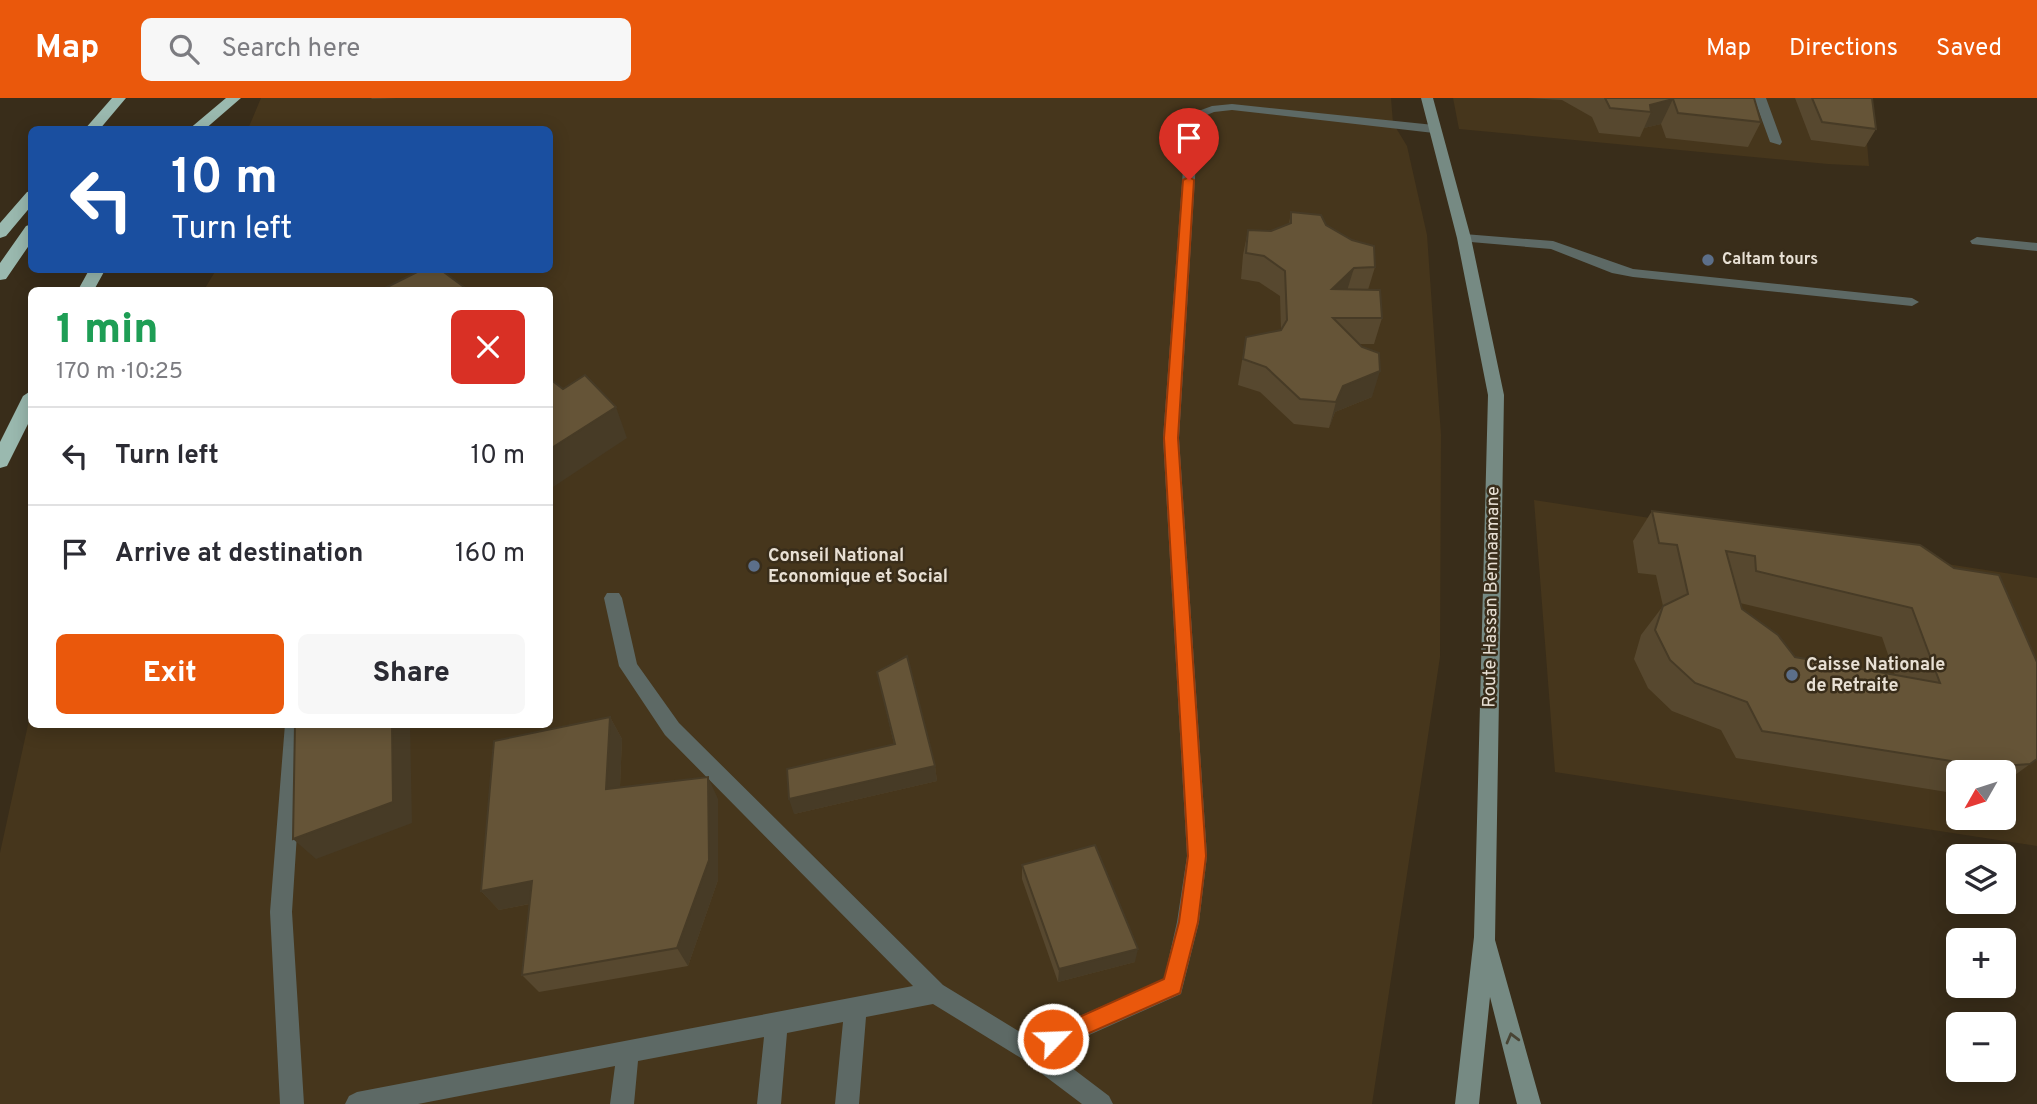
<!DOCTYPE html>
<html lang="en">
<head>
<meta charset="utf-8">
<style>
  :root { --surface:#fff; --page:#f7f7f7; --text:#2b2b33; --muted:#7c7c81; --line:#e1e1e2; --accent:#ea580c }
  body { margin:0; font-family:Overpass,sans-serif; background:var(--page); color:var(--text); height:100vh; display:flex; flex-direction:column; font-size:26px; white-space:nowrap }
  * { box-sizing:border-box; margin:0 }
  p { font-size:23px; color:var(--muted) }
  .icon { flex:none; width:38px; height:38px; fill:none; stroke:currentColor; stroke-width:2; stroke-linecap:round; stroke-linejoin:round }
  .map { position:relative; flex:1; overflow:hidden }
  .side { position:absolute; left:28px; top:189px; width:525px; height:441px; display:flex; flex-direction:column; background:var(--surface); border-radius:10px; box-shadow:0 4px 18px #0003 }
  .side>* { flex:none }
  .hud { position:absolute; left:28px; top:28px; width:525px; height:147px; border-radius:10px; box-shadow:0 4px 18px #0003; background:#1a4fa0; color:#fff; overflow:hidden }
  .needle { width:46px; rotate:231deg }
  .tools { position:absolute; left:1946px; top:662px; display:grid; gap:14px }
  .tools a { display:grid; place-items:center; width:70px; height:70px; border-radius:10px; background:var(--surface); box-shadow:0 4px 18px #0003; font-size:35px }
  .pin { position:absolute; display:grid; place-items:center; width:60px; height:60px; color:#fff; margin:-72px -30px; border-radius:50% 50% 50% 0; rotate:-45deg; box-shadow:0 0 7px #0007 }
  .pin .icon { rotate:45deg }
  .me { position:absolute; width:77px; margin:-38px; rotate:66deg; stroke-linejoin:round; filter:drop-shadow(0 0 5px #0008) }
  .turn { display:flex; align-items:center; gap:24px; height:147px; padding:0 28px; font-size:32px }
  .turn .icon { width:91px; height:91px; stroke-width:2.5 }
  .turn b { display:block; font-size:49px; line-height:60px }
  .round { display:grid; place-items:center; flex:none; width:74px; height:74px; border-radius:10px; background:var(--page) }
  .overview { display:flex; align-items:center; justify-content:space-between; height:119px; padding:0 28px }
  h1 { font-size:42px; font-weight:800; line-height:52px; color:#1e9e55 }
  .cta { display:flex; gap:14px; margin-top:auto; padding:14px 28px }
  .cta a { flex:1; height:80px; border-radius:10px; background:var(--accent); color:#fff; font-size:28px; font-weight:800; line-height:80px; text-align:center }
  .cta a+a { background:var(--page); color:var(--text) }
  ul { padding:0; list-style:none }
  li { display:flex; align-items:center; gap:21px; height:98px; padding:0 28px; border-top:2px solid var(--line) }
  li div { flex:1 }
  li b { display:block; font-size:26px }
  li em { font-style:normal }
  header { display:flex; align-items:center; gap:42px; box-sizing:border-box; height:98px; padding:0 35px; background:var(--accent); color:#fff }
  header strong { font-size:33px }
  nav { display:flex; gap:38px; margin-inline-start:auto; font-size:24px }
  .search { width:490px; height:63px; background:var(--page); display:flex; align-items:center; gap:18px; box-sizing:border-box; padding:0 24px; border-radius:10px; color:var(--muted); font-size:26px }
  .map>svg:first-child { display:block }
  .built { fill:#46361c; fill-rule:evenodd }
  .lines { fill:none; stroke-linecap:round; stroke-linejoin:round }
  .lane { fill:#5d6965; fill-rule:evenodd }
  .street { fill:#5d6965; fill-rule:evenodd }
  .secondary { fill:#768a83; fill-rule:evenodd }
  .highway { fill:#9ab9af; fill-rule:evenodd }
  .wall { fill:#57482f; fill-rule:evenodd }
  .shaded-wall { fill:#473b26 }
  .building { fill:#655437; stroke:#473b26; stroke-width:2; fill-rule:evenodd }
  .oneway { stroke:#484434 }
  .route { fill:#ea580c; stroke:#983908; stroke-width:2 }
  .service-dot { fill:#5c6f8a; stroke:#392d1a; stroke-width:2.5 }
  .labels { text-anchor:middle; dominant-baseline:central; stroke-width:5; stroke-linejoin:round; paint-order:stroke }
  .far-poi-label { font-size:16px; font-weight:bold; fill:#e8e0d4; stroke:#392d1a; text-anchor:start }
  .poi-label { font-size:18px; font-weight:bold; fill:#e8e0d4; stroke:#392d1a; text-anchor:start }
  .street-label { font-size:18px; fill:#e8e0d4; stroke:#392d1a }
</style>
</head>
<body>
<header>
<strong>Map</strong>
<div class="search"><svg class="icon" aria-label="search" viewBox="0 0 24 24"><circle cx="10" cy="10" r="6"/><path d="M15 15l6 6"/></svg>Search here</div>
<nav><a>Map</a><a>Directions</a><a>Saved</a></nav>
</header>
<div class="map">
<svg width="2037" height="1006" viewBox="0 0 2037 1006">
  <rect width="100%" height="100%" fill="#392d1a"/>
  <path class="built" d="M261,0H1391L1393,25L1407,48L1427,137L1441,337L1440,559L1372,1006H0V755L31,613L32,626H550V192H204L216,172H550V32L248,31Z
    M1453,0H1863L1869,68L1828,66L1459,31Z
    M1534,402L2037,480V748L1555,674ZM1958,674H2004V719H1958Z"/>
  <g class="lines">
    <path class="lane" d="M1754,0H1766L1782,44L1780,47L1770,44Z
      M1232,6L1434,27L1440,31L1434,35L1232,12L1214,14L1202,19L1198,31L1179,340L1207,758L1199,824L1181,896L1051,954L1109,998L1113,1006H1082L1021,960L933,906L866,919L859,1006H835L843,924L787,935L781,1006H757L764,939L638,963L634,1006H610L615,968L418,1006H345L349,998L357,994L913,888L665,637L619,568L604,500L607,495H619L622,500L637,566L679,625L943,887L1030,940L1164,881L1177,824L1187,758L1163,340L1186,31L1193,15L1212,8Z
      M1464,136L1553,143L1633,171L1912,200L1919,204L1912,208L1633,179L1612,175L1551,151L1459,143V137Z
      M285,626H304L292,814L304,1006H280L270,814Z"/>
    <path class="street" d="M1977,139L2037,145V153L1972,146L1970,143Z"/>
    <path class="secondary" d="M1421,0H1433L1471,140L1504,297L1495,842L1541,1006H1517L1490,899L1479,1006H1455L1474,839L1488,297L1457,140Z"/>
    <path class="highway" d="M112,0H126L99,32H84Z
      M226,0H241L204,32H188Z
      M32,93V107L6,138L0,140V125L27,94Z
      M32,126V143L6,181L0,182V165L26,128Z
      M89,172H105L94,192H78Z
      M32,292V318L7,368L0,370V344L23,298Z"/>
  </g>
  <path class="wall" d="M371,0H397L372,1Z
    M1527,0H1754L1761,24L1748,49L1666,40L1661,26L1644,30L1640,39L1599,35L1592,19L1562,2Z
    M1795,0H1872L1876,31L1865,49L1811,42Z
    M1291,114L1326,127L1375,169L1368,192L1382,220L1374,246H1359L1372,299L1335,314L1329,330L1294,326L1260,294L1238,287L1246,239L1281,232L1280,198L1259,184L1241,181L1243,157L1248,132L1271,133L1289,126Z
    M1652,413L1920,447L2037,661L2004,685V674H1958V695H1953L1736,660L1721,632L1672,613L1648,590L1634,561L1641,537L1663,508L1656,477L1638,475L1633,443ZM1740,505L1882,539L1895,577L1795,559L1742,511Z
    M877,574L935,668L937,683L794,716L894,646Z
    M610,619L622,641L620,689L718,701V782L688,868L539,894L522,877L530,806L499,812L481,793Z
    M1022,767L1135,864L1058,884L1022,781Z"/>
  <path class="shaded-wall" d="M1673,1L1661,26L1644,30L1651,14L1650,7Z
    M1354,170L1346,196L1332,191Z
    M1380,273L1372,299L1335,314L1329,330L1336,304L1343,288Z
    M616,309L627,340L550,391V351Z
    M610,619L622,641L619,712L606,691Z
    M392,626H410L412,725L316,761L293,741Z
    M935,668L937,683L794,716L789,701Z
    M708,679L718,701V782L688,868L677,850Z
    M532,783L548,802L499,812L481,793Z
    M1138,851L1135,864L1058,884L1059,871Z"/>
  <path class="building" d="M1605,0H1754L1761,24L1678,15L1673,1L1650,7L1651,14L1610,10Z
    M1812,0H1872L1876,31L1822,24Z
    M1291,114L1321,117L1326,127L1352,142L1374,148L1375,169L1354,170L1332,191L1380,192L1382,220H1333L1362,249L1379,255L1380,273L1343,288L1336,304L1300,301L1266,269L1243,261L1246,239L1281,232L1287,222L1285,173L1264,158L1246,155L1248,132L1271,133L1291,125Z
    M421,172H441L468,192H381Z
    M585,277L616,309L550,351V281L563,291Z
    M1652,413L1920,447L1954,470L1999,477L2037,564V661L2030,666L1989,669L1762,633L1747,604L1695,585L1670,562L1655,532L1663,508L1688,496L1677,447L1659,445ZM1726,453L1755,458L1756,473L1912,510L1940,585L1795,559L1778,537L1742,511Z
    M907,558L935,668L789,701L787,671L895,646L877,574Z
    M610,619L606,691L708,679L709,762L677,850L522,877L532,783L481,793L494,643Z
    M295,626H392L393,704L293,741Z
    M1095,747L1138,851L1059,871L1022,767Z"/>
  <defs><path id="oneway-chevron" d="M-2-3.5L2.5 0L-2 3.5" fill="none" stroke-width="1.6" stroke-linecap="round" stroke-linejoin="round" transform="scale(1.75)"/></defs>
  <use class="oneway" href="#oneway-chevron" transform="translate(1512 940) rotate(-105)"/>
  <path class="route" d="M1189,79L1194,82L1178,340L1206,758L1198,824L1180,895L1053,951L1046,948L1043,941L1046,934L1164,881L1179,824L1188,758L1164,340L1183,82Z"/>
  <g class="service-dot">
    <circle cx="1708" cy="162" r="7"/>
    <circle cx="754" cy="468" r="7"/>
    <circle cx="1792" cy="577" r="7"/>
  </g>
  <g class="labels">
    <g class="far-poi-label">
      <text x="1722" y="162">Caltam tours</text>
    </g>
    <g class="poi-label">
      <text x="768" y="458">Conseil National<tspan x="768" dy="21">Economique et Social</tspan></text>
      <text x="1806" y="567">Caisse Nationale<tspan x="1806" dy="21">de Retraite</tspan></text>
    </g>
    <g class="street-label">
      <text transform="translate(1492 499) rotate(-89)">Route Hassan Bennaamane</text>
    </g>
  </g>
</svg>
<div class="tools">
<a><svg class="needle" viewBox="-14 -14 28 28"><path d="M0-13l5 13h-10z" fill="#e53935"/><path d="M0 13l5-13h-10z" fill="#7c7c81"/></svg></a>
<a><svg class="icon" aria-label="layers" viewBox="0 0 24 24"><path d="M12 4l9 5-9 5-9-5zM3 14l9 5 9-5"/></svg></a>
<a>+</a>
<a>−</a>
</div>
<div class="pin" style="left:1189px;top:82px;background:#d93025"><svg class="icon" aria-label="arrive" viewBox="0 0 24 24"><path d="M6 21V4h12l-3 4 3 4H6"/></svg></div>
<svg class="me" style="left:1053px;top:941px" viewBox="-20 -20 40 40"><circle r="17" fill="#ea580c" stroke="#fff" stroke-width="3"/><path d="M0-11L8 9 0 5-8 9z" fill="#fff"/></svg>
<div class="hud">
<div class="turn"><svg class="icon" aria-label="left" viewBox="0 0 24 24"><path d="M17 20v-9H6M10 6l-5 5 5 5"/></svg><div><b>10 m</b>Turn left</div></div>
</div>
<section class="side">
<div class="overview"><div><h1>1 min</h1><p>170 m · 10:25</p></div><a class="round" style="background:#d93025;color:#fff"><svg class="icon" aria-label="close" viewBox="0 0 24 24"><path d="M6 6l12 12M18 6L6 18"/></svg></a></div>
<ul>
<li><svg class="icon" aria-label="left" viewBox="0 0 24 24"><path d="M17 20v-9H6M10 6l-5 5 5 5"/></svg><div><b>Turn left</b></div><em>10 m</em></li>
<li><svg class="icon" aria-label="arrive" viewBox="0 0 24 24"><path d="M6 21V4h12l-3 4 3 4H6"/></svg><div><b>Arrive at destination</b></div><em>160 m</em></li>
</ul>
<div class="cta"><a>Exit</a><a>Share</a></div>
</section>
</div>
</body>
</html>
